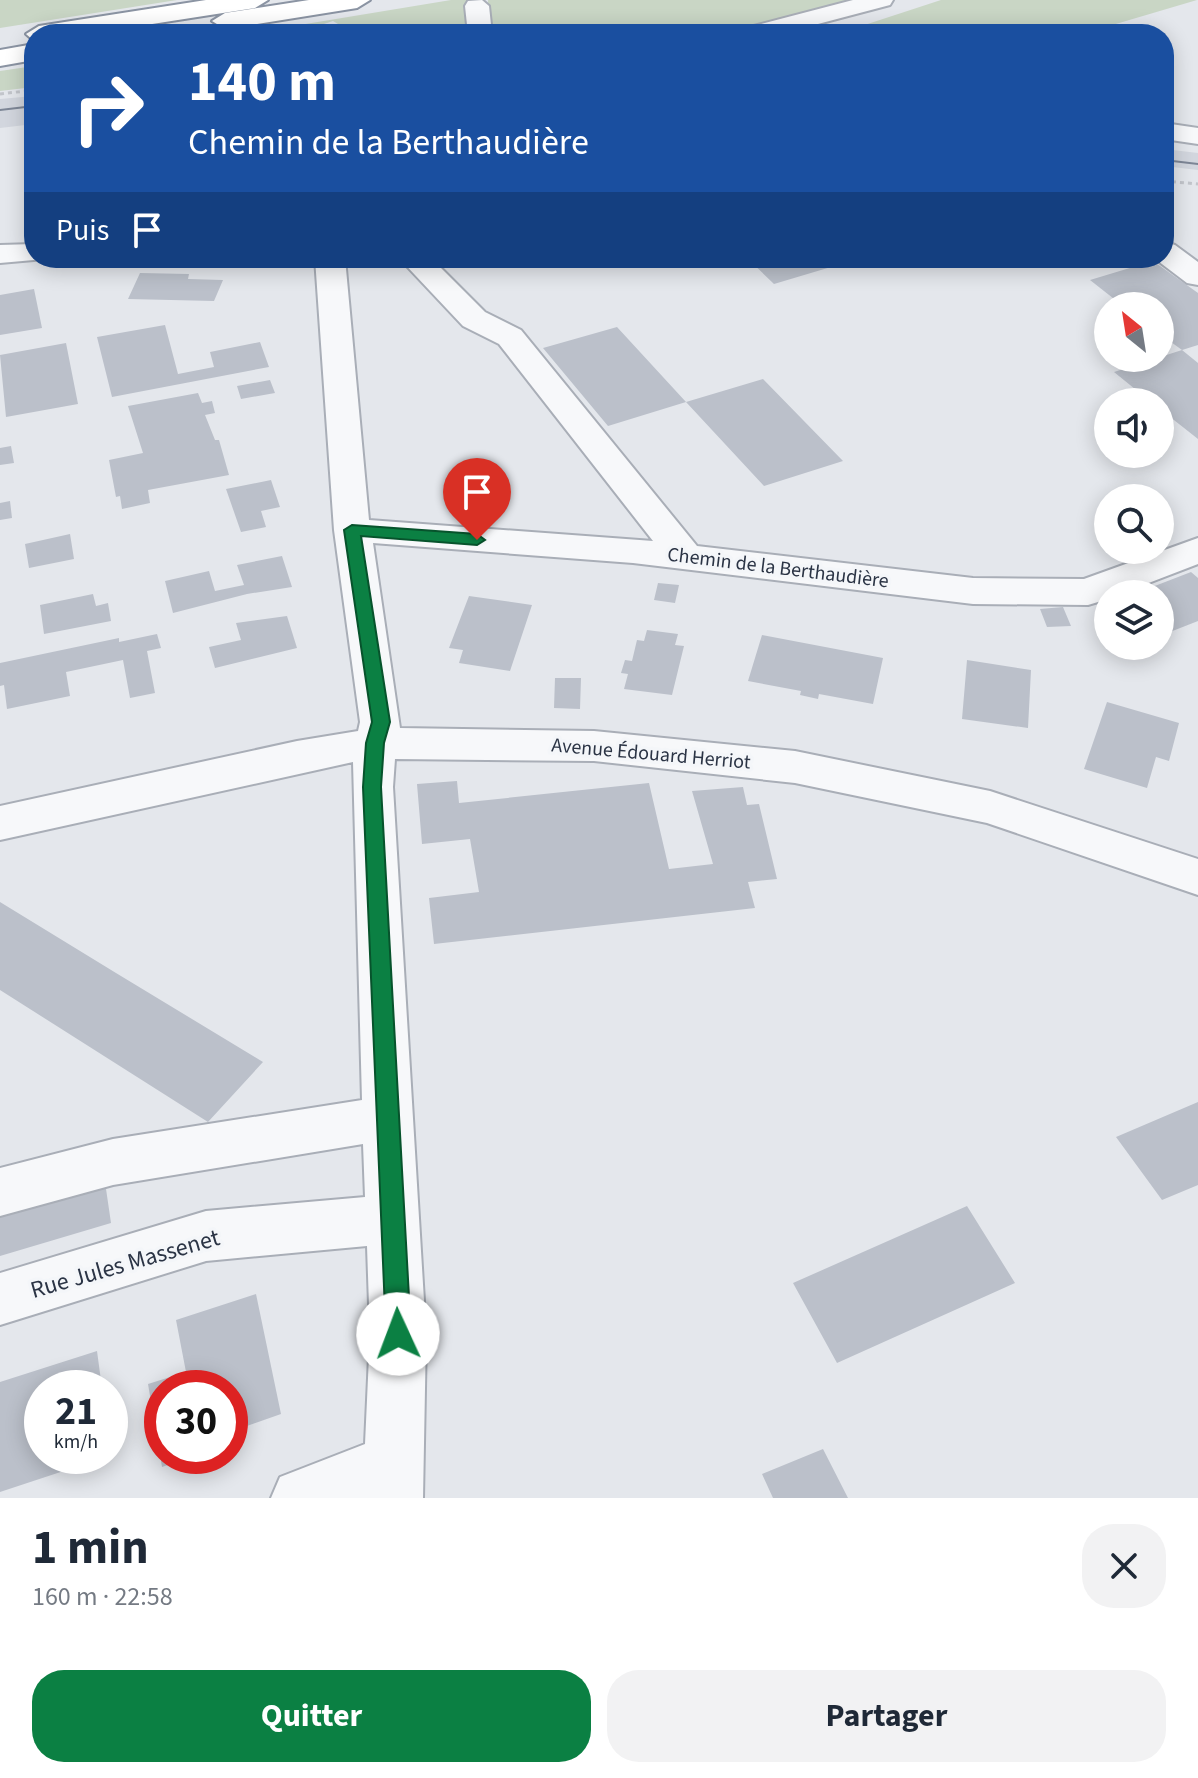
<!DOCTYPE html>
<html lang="fr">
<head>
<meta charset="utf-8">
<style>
  :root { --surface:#fff; --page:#f2f2f3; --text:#1f2937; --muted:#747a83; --accent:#0b8043 }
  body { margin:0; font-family:"Source Sans 3",sans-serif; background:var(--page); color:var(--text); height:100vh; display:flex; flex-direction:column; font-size:30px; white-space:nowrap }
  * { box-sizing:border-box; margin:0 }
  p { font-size:26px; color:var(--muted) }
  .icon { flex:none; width:44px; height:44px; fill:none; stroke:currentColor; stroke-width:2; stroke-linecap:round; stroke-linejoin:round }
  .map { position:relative; height:1498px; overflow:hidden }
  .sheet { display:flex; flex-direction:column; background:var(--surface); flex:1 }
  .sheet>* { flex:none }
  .top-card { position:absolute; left:24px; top:24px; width:1150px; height:244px; border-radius:32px; box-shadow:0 4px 20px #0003; background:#1a4fa0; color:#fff; overflow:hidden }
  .needle { width:52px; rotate:330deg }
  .fabs { position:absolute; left:1094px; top:292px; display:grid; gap:16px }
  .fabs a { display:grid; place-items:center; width:80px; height:80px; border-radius:50%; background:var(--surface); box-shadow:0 4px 20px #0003; font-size:40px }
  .speed { position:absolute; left:24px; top:1370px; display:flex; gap:16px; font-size:40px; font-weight:700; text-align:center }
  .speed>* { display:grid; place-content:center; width:104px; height:104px; border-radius:50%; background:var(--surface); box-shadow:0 4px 20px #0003; line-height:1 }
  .speed small { font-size:20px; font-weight:400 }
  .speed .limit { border:12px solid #d22; background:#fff; color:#111 }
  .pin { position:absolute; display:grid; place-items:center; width:68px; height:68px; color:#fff; margin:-82px -34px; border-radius:50% 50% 50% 0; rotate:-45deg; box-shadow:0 0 8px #0007 }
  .pin .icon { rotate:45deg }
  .me { position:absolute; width:88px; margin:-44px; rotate:358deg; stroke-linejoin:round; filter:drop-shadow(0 0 6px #0008) }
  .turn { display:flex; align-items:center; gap:28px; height:168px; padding:0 32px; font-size:36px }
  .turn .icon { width:104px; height:104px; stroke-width:2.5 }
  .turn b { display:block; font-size:56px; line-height:68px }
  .then { display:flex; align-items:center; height:76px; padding:0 32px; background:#0003; gap:16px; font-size:30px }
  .round { display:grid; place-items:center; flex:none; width:84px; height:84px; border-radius:32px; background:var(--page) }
  .overview { display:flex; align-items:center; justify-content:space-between; height:136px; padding:0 32px }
  h1 { font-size:48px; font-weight:700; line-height:60px }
  .action { display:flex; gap:16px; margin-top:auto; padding:16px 32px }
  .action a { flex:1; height:92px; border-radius:32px; background:var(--accent); color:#fff; font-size:32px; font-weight:700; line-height:92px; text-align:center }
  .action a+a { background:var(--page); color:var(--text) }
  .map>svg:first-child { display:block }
  .built { fill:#d2d6de }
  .green { fill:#c9d6c5 }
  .building { fill:#bbc0ca }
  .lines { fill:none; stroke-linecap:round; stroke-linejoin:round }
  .minor-casing { stroke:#a9aeb7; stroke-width:4 }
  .trunk-casing { stroke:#8b94a3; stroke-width:4 }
  .path { stroke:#c2c5cb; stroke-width:3; stroke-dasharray:4 4; stroke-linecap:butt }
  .minor { fill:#f7f8fa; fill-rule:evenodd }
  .trunk { fill:#fff; fill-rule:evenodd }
  .tram { stroke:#7d8696; stroke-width:2 }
  .route { fill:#0b8043; stroke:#07532c; stroke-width:2 }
  .labels { text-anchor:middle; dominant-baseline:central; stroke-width:7; stroke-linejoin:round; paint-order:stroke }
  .street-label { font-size:20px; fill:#2b3445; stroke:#f4f6f9 }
  .near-street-label { font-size:24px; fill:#2b3445; stroke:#f4f6f9 }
</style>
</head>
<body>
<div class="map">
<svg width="1198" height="1498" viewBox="0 0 1198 1498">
  <rect width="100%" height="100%" fill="#e4e7ec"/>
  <path class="built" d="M34,96V124L0,128V99Z
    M1164,149L1198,153V170L1164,166Z"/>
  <path class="green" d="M0,0H177L0,28Z
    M451,0H485L469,3V32L465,34H346L348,30L333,21L321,25L333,34H245Z
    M488,0H865L719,34H487Z
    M941,0H1197L1082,34H837Z
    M34,66V87L0,91V71Z"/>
  <path class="building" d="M747,258H834L841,264L774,284Z
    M1153,261L1198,293V345L1182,350L1160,334V306H1123L1090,280Z
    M140,273L189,274L188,279L223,280L214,301L128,299Z
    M34,289L42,328L0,335V295Z
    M165,325L178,374L214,367L210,352L260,342L269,367L112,397L97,337Z
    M617,327L686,402L763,379L843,461L764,486L686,402L608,426L543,348Z
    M66,343L78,404L6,417L0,355Z
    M1182,350L1198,363V439L1160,409V402H1151L1114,372Z
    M270,380L275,393L241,399L237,386Z
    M198,393L202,403L212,401L215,413L205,415L215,440H219L229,475L148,490L150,503L122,509L120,496L116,497L109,460L143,453L128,406Z
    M11,446L14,463L0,465V448Z
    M271,480L280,507L261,511L266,527L241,532L226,489Z
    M10,501L12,518L0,520V503Z
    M70,534L74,559L29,568L25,544Z
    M282,556L292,587L247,594L173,613L165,581L209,571L215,591L244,585L237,565Z
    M1191,572L1198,578V621L1170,632L1160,623V594H1134Z
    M658,583L679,585L675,603L654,600Z
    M93,594L96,606L108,603L111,621L44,634L40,605Z
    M469,596L532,605L510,671L459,663L463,650L449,648Z
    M1063,607L1071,626L1047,627L1040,609Z
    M287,616L297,648L215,668L209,647L241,640L236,623Z
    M647,630L678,634L675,645L684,646L672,695L624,689L628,674L621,673L625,660L632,661L637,640L644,641Z
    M157,634L161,648L147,651L155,693L130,698L123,660L66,672L70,696L7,709L4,685L0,686V663L119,638V642Z
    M762,635L883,658L873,704L819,694L818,699L800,695L801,691L748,681Z
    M967,660L1031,670L1028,728L962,719Z
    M555,678H581L580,709L554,708Z
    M1107,702L1179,723L1169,761L1156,757L1147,788L1084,769Z
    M457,781L459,803L649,783L669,869L713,864L692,791L743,787L747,805L759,804L777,879L748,882L755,908L434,944L429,898L479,892L470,839L422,844L417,784Z
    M0,902L116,973L263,1062L208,1122L0,990Z
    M1198,1102V1185L1162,1200L1116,1137Z
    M105,1182L111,1223L0,1256V1213Z
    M967,1206L1015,1283L837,1363L793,1283Z
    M256,1294L281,1414L230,1432V1388H162V1456H194L162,1467L148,1384L186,1372L176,1320Z
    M97,1351L102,1388H42V1456L106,1457L0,1492V1382Z
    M823,1449L848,1498H773L762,1474Z"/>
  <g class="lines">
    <g class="minor-casing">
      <path id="minor" d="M482,0L489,6L492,34H468L465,6L468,1Z
        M853,0H893L890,5L780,34H739L742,29Z
        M1164,123L1198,128V144L1164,139Z
        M1164,242L1175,245L1198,262V285L1187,283L1154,258H1164Z
        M34,244V258L45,259L0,263V245Z
        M315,258H345L369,520L653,541L499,344L463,326L399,258H431L485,312L521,330L697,546L973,578L1084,579L1198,538V564L1120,594H1108V599L1088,605L973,604L633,563L373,543L400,728L594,731L795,751L990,791L1198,859V895L987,823L795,783L594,761L395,759L393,787L426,1334L423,1498H271L280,1477L365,1444L370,1334L367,1246L206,1261L0,1325V1273L206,1211L365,1197L363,1144L113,1185L0,1216V1168L113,1139L362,1100L353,762L0,840V806L297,741L358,731L360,722L334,530Z"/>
    </g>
    <g class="trunk-casing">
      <path id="trunk" d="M206,0H268L255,8L88,34H34V41L26,34L39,26Z
        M309,0H370L357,8L225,29L212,21L225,13Z
        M34,44V60L0,66V50Z"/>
    </g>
    <path class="path" d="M0,94L34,90
      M1164,181L1198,184"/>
    <use href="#minor" class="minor"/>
    <use href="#trunk" class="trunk"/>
    <path class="tram" d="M0,110L34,106
      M1164,160L1198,164"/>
  </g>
  <path class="route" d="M352,525L477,534L485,540L477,545L361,536L390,722L384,743L381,787L411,1334L407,1342L398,1345L390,1342L386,1334L363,787L366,743L372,722L344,530Z"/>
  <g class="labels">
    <g class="street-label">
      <text transform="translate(778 568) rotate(7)">Chemin de la Berthaudière</text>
      <text transform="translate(651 754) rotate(5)">Avenue Édouard Herriot</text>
    </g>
    <g class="near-street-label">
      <text transform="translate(125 1264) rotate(-16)">Rue Jules Massenet</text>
    </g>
  </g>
</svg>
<div class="fabs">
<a><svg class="needle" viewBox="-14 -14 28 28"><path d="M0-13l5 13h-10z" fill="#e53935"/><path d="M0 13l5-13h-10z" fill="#747a83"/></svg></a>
<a><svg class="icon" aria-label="sound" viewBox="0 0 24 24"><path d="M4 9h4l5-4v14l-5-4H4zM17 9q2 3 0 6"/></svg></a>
<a><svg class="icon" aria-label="search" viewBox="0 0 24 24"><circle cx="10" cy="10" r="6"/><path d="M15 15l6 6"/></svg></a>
<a><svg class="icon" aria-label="layers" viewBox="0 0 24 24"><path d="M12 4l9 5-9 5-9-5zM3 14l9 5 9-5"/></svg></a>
</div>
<div class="speed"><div>21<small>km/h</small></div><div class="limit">30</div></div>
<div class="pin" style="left:477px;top:540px;background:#d93025"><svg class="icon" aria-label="arrive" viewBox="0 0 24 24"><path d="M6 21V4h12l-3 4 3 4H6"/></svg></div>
<svg class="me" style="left:398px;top:1334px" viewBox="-20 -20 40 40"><circle r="19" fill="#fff"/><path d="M0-13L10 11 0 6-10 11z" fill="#0b8043"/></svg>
<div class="top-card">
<div class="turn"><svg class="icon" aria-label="right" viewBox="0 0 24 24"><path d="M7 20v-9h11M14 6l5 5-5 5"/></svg><div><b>140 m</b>Chemin de la Berthaudière</div></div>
<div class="then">Puis<svg class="icon" aria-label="arrive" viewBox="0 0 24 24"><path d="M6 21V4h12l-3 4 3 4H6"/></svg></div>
</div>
</div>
<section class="sheet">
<div class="overview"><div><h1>1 min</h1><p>160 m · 22:58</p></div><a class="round"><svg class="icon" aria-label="close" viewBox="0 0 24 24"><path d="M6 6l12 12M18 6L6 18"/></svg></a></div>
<div class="action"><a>Quitter</a><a>Partager</a></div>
</section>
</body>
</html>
